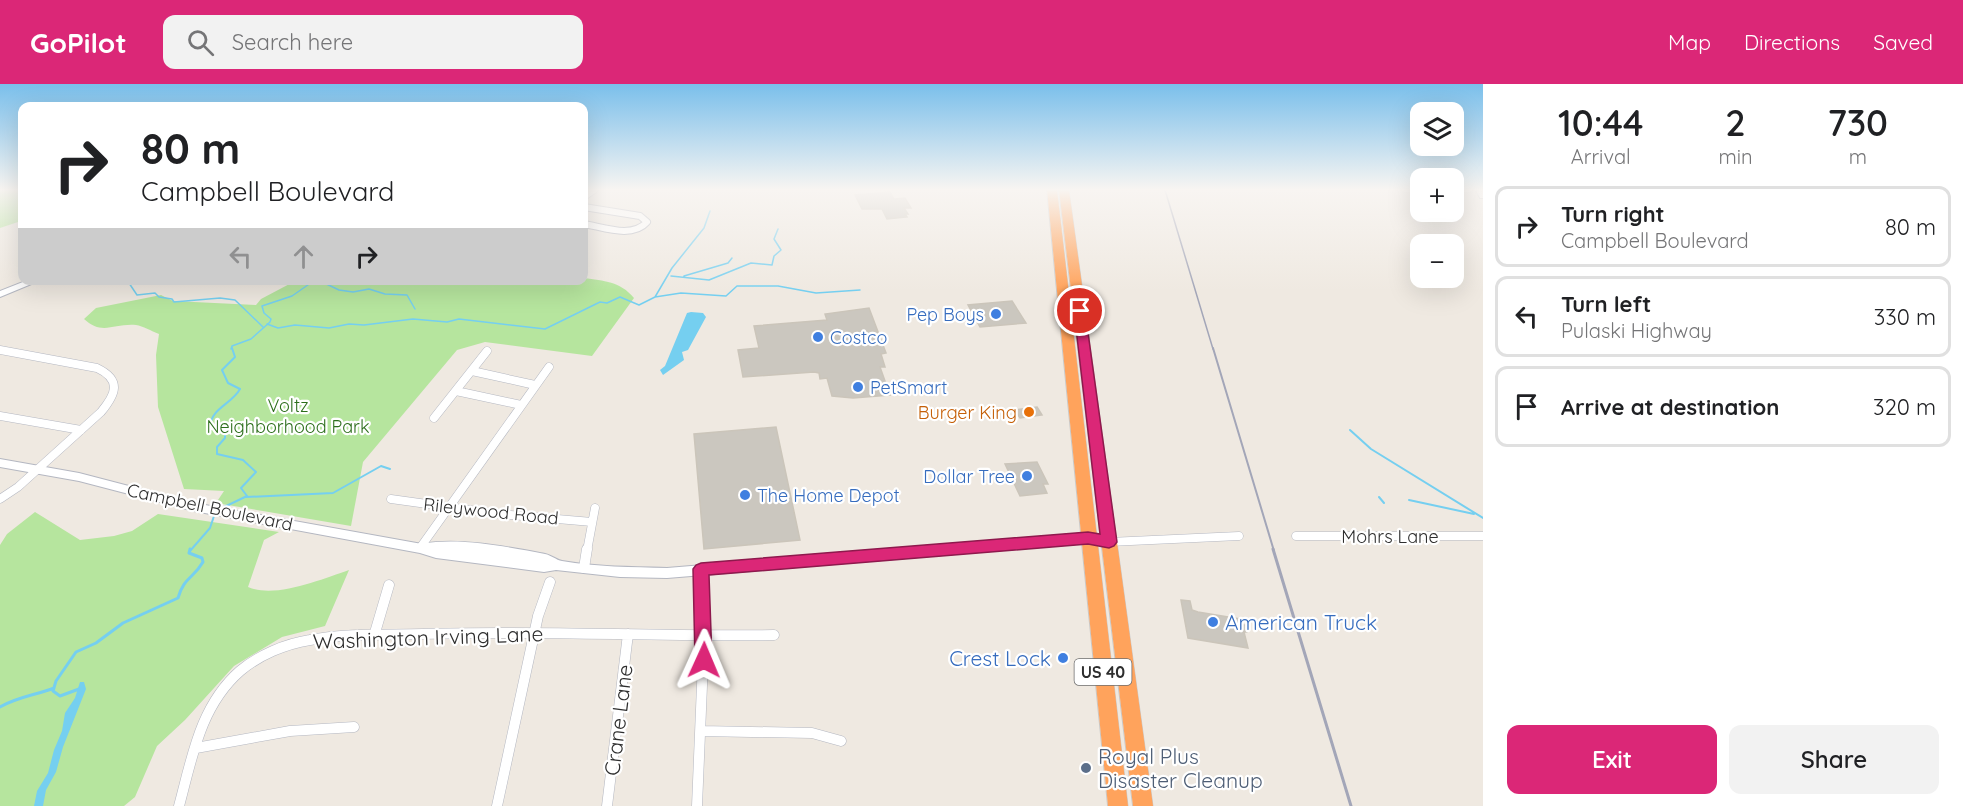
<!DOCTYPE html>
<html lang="en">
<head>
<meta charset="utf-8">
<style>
  :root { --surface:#fff; --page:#f2f2f2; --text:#202124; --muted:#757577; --line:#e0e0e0; --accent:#db2777 }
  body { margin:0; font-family:Quicksand,sans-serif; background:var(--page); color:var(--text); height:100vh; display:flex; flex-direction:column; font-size:22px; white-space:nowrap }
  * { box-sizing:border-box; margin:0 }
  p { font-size:20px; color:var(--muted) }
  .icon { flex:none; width:33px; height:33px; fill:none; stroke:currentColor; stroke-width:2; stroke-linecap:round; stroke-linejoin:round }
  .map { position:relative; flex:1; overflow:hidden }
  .panel { display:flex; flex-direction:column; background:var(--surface); width:480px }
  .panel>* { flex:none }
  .top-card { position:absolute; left:18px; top:18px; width:570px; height:183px; border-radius:12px; box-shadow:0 6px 24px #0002; background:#fff; color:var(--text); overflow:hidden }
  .buttons { position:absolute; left:1410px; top:18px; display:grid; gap:12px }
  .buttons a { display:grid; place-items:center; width:54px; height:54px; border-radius:12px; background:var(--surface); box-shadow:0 6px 24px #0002; font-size:30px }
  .pin { position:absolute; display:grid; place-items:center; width:51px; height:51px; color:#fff; margin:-26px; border:3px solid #fff; border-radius:50%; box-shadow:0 2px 6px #0007 }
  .me { position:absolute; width:66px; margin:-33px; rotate:1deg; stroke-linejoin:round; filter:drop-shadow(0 0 4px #0008) }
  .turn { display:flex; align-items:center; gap:21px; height:126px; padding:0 24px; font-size:27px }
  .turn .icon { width:78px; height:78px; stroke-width:2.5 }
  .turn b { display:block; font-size:42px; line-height:51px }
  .lanes { display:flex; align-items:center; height:57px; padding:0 24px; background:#0003; justify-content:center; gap:30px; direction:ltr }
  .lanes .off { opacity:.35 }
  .eta { display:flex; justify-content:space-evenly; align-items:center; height:102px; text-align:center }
  .eta b { font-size:36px; font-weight:600; line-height:42px }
  .primary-button { display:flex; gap:12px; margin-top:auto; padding:12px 24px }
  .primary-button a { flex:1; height:69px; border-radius:12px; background:var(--accent); color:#fff; font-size:24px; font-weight:600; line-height:69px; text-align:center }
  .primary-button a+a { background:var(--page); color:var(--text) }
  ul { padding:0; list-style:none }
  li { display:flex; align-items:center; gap:18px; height:81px; margin:0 12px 9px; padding:0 12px; border:3px solid var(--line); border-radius:12px }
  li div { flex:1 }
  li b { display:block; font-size:22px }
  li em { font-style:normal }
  header { display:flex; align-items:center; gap:36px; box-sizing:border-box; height:84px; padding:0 30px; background:var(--accent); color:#fff }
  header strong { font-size:28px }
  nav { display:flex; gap:33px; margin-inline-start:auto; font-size:21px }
  .search { width:420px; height:54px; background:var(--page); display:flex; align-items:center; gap:15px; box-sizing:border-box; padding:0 21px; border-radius:12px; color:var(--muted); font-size:22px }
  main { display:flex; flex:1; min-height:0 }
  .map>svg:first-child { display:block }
  .green { fill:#b6e59e }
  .water { fill:#75cff0 }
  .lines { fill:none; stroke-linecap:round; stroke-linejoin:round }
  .stream-far2 { stroke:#75cff0; stroke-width:1.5 }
  .stream-far1 { stroke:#75cff0; stroke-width:2 }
  .stream { stroke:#75cff0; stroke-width:3 }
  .building { fill:#cbc7bf; stroke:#cbc5ba; stroke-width:1.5 }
  .street-far2-casing { stroke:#b4b7c1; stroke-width:8 }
  .street-far1-casing { stroke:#b4b7c1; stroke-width:9 }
  .street-casing { stroke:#b4b7c1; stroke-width:11 }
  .secondary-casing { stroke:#b4b7c1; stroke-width:2 }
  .highway-casing { stroke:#c9c9c9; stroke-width:1 }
  .street-far2 { stroke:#fff; stroke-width:6 }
  .street-far1 { stroke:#fff; stroke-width:8 }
  .street { stroke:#fff; stroke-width:10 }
  .secondary { fill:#fff; fill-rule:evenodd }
  .highway { fill:#ffa35c; fill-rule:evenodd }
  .rail-far2 { stroke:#a3a6b8; stroke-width:1.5 }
  .rail-far1 { stroke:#a3a6b8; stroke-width:2 }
  .rail { stroke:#a3a6b8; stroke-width:3 }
  .route { fill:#db2777; stroke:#8e194d; stroke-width:1.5 }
  .shop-dot { fill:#3f7fe0; stroke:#fff; stroke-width:2 }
  .food-dot { fill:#e8710a; stroke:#fff; stroke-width:2 }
  .service-dot { fill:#5c6f8a; stroke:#fff; stroke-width:2 }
  .labels { text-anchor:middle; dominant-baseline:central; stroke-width:4.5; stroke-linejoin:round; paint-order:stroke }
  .shield { fill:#fff; stroke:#6d6d6d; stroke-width:1.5 }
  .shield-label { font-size:16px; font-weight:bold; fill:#2e2e2e }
  .shop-label { font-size:18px; fill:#366cbe; stroke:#fff; text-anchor:start }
  .park-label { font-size:18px; fill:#2c6e1b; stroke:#fff }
  .food-label { font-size:18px; fill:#c56008; stroke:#fff; text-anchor:end }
  .street-label { font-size:18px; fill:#2e2e2e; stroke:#fff }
  .near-shop-label { font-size:21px; fill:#366cbe; stroke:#fff; text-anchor:start }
  .near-street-label { font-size:21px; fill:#2e2e2e; stroke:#fff }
  .near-service-label { font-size:21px; fill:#4e5e75; stroke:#fff; text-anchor:start }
</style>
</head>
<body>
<header>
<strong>GoPilot</strong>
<div class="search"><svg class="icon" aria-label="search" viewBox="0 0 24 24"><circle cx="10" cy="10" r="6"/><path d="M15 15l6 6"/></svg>Search here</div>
<nav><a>Map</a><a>Directions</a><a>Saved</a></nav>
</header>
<main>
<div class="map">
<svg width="1483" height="722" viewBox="0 0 1483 722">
  <rect width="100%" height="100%" fill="#efe9e1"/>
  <path class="green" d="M0,106H20L21,137L0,144Z
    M584,194C604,197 620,197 634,214L592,272L485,258L457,266L363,378L351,442L216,419L224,407L184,405L158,323L156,271L159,250C151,247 143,242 136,241C114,239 102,252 84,235L96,224L161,211L173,217L256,221L261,215L297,196H584Z
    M35,428L80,456L114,452L132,447L158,430L279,448L264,456L248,503C275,515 322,495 349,486L325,542L282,553L234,582L185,636L157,662L135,713L124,722H0V461L7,450Z"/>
  <path class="water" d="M691,228L703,229L706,233L688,266L682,268L684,276L663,291L660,286L665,282L687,229Z
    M80,598H84L86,605L63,663L56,688L46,706L43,722H34L37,707L48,689L54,666L62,647L65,629L75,614Z"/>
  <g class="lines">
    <path class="stream-far2" d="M671,192L709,196L751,179L772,181L774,172L781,166L774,155L778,145
      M684,192L728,179L732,174
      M127,196L137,211L155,209L159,213L172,215L174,218L220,214L235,216L263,243
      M318,196L339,206L353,208L369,205L385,210L407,211L415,225
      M655,213L681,209L726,212L737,202H778L816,209L860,206
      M267,240L278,244L295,241L329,244L349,240L364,241L413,235L447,238L459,235L545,245L600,218L607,219L620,213L639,221L655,213L672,184L704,144L710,127
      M231,265L232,262L251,255L270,238L271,235L264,229L262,222L292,212L315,196"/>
    <path class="stream-far1" d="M1350,346L1371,365L1483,434
      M246,413L333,409L381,382L390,385
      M1379,413L1384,419
      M1409,416L1474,430
      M220,425L247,412L241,404L256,388L243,376L217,370V363L225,354V347L210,343C211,324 232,320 240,305L228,299L222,286L235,273L232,264
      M190,467L210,444L215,429"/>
    <path class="stream" d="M79,605L60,612L53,607L56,597L76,568L96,559L123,539L178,514C184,493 193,495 203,478L202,474L189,469L190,465
      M0,623C17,613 36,611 54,604"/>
  </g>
  <path class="building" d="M890,108L894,115L905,114L911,124H904L908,130H905L907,133L887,135L882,125H862L855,111Z
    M1012,217L1026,239L980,243L968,221Z
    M869,224L886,269L881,270L885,283H880L890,311L853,314L832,312L827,294L820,295L819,289L814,288L743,293L738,266L759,264L754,242L827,236L825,230Z
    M1037,323L1042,331L1020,334L1015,326Z
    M776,343L800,456L704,465L694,350Z
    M1037,378L1048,400H1043L1047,409L1020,412L1005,380Z
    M1181,516L1190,517L1192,526L1198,528L1240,535L1242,541H1246L1247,548H1244L1248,564L1188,554Z"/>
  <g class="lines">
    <g class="street-far2-casing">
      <path id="street-far2" d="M584,113L594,106
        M584,123L640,132L647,138C632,155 603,143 584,140"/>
    </g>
    <g class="street-far1-casing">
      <path id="street-far1" d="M0,266L97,284C122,296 116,310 101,328L18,403L0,415
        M472,287L535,301
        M456,307L521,321
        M0,332L81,346
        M434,334L487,267
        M391,415L499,430L592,438
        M1296,452H1483
        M1109,458L1239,452
        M420,464L549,283
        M587,467L595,424"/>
    </g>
    <g class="street-casing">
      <path id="street" d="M584,484L587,465
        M374,552L389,501
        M701,647L812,649L841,657
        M196,664L290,647L354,643
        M179,722C192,674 200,622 240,587C259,571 285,560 310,556C347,549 386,551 423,550C540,546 657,553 774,551
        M497,722L538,532L550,498
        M607,722L628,550
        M697,722L704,553L701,485"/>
    </g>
    <g class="secondary-casing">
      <path id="secondary" d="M1476,106H1483V114H1480Z
        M28,196H41L0,213V207Z
        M0,375L79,389L194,419L422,460C459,453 508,463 545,470C551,471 556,476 562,477C596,483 632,483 667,484L1088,449L1113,455L1115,458L1113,461L1109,463L1088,459L667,494L620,493L556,486L544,488L436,474L420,469L194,427L79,397L0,383Z"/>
    </g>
    <g class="highway-casing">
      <path id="highway" d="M1047,106H1057L1128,722H1108Z
        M1059,106H1069L1153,722H1133Z"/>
    </g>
    <use href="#street-far2" class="street-far2"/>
    <use href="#street-far1" class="street-far1"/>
    <use href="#street" class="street"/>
    <use href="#secondary" class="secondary"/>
    <use href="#highway" class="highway"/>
    <path class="rail-far2" d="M1165,106L1213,265"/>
    <path class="rail-far1" d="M1213,264L1274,467"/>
    <path class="rail" d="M1273,465L1351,722"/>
  </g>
  <linearGradient id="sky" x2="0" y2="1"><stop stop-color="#7abfeb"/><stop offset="0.51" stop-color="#f8f5f2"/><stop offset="1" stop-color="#f8f5f2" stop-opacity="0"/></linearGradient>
  <rect width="1483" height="207" fill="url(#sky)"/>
  <path class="route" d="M1080,224L1085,227L1117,458L1114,462L1109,464L1088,460L709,491L712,576L710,581L704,584L698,581L695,576L693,485L696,481L701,479L1088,448L1100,450L1074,227Z"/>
  <g class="shop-dot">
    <circle cx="996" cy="230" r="6"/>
    <circle cx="818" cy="253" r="6"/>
    <circle cx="858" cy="303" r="6"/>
    <circle cx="1027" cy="392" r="6"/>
    <circle cx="745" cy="411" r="6"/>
    <circle cx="1213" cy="538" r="6"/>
    <circle cx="1063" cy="574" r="6"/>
  </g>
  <circle class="food-dot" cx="1029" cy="328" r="6"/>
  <circle class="service-dot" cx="1086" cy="684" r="6"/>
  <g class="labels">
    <rect class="shield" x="1074.5" y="575" width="57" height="26" rx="4.5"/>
    <g class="shield-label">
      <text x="1103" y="588">US 40</text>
    </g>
    <g class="shop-label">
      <text x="984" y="230" text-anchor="end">Pep Boys</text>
      <text x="830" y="253">Costco</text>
      <text x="870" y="303">PetSmart</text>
      <text x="1015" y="392" text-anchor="end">Dollar Tree</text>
      <text x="757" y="411">The Home Depot</text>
    </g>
    <g class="park-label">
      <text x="288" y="321">Voltz<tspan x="288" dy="21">Neighborhood Park</tspan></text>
    </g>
    <g class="food-label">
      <text x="1017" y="328">Burger King</text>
    </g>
    <g class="street-label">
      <text transform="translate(210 423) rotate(12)">Campbell Boulevard</text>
      <text transform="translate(491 427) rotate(6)">Rileywood Road</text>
      <text x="1390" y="452">Mohrs Lane</text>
    </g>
    <g class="near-shop-label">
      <text x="1225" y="538">American Truck</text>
      <text x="1051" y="574" text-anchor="end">Crest Lock</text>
    </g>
    <g class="near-street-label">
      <text transform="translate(428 553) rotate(-2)">Washington Irving Lane</text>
      <text transform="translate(618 636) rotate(-83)">Crane Lane</text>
    </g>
    <g class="near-service-label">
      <text x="1098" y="672">Royal Plus<tspan x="1098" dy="24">Disaster Cleanup</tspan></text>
    </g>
  </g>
</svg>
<div class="buttons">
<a><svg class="icon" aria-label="layers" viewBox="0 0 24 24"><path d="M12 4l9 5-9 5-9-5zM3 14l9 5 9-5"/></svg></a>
<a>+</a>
<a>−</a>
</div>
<div class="pin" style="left:1080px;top:227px;background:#d93025"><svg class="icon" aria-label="arrive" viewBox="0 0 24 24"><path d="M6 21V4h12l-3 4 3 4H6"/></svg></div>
<svg class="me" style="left:704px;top:576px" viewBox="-20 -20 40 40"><path d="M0-17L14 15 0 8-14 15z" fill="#db2777" stroke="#fff" stroke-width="4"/></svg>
<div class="top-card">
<div class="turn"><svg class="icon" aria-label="right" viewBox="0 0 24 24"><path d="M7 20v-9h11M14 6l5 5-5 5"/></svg><div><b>80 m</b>Campbell Boulevard</div></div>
<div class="lanes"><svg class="icon off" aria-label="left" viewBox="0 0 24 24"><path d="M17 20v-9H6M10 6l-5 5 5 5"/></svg><svg class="icon off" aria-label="ahead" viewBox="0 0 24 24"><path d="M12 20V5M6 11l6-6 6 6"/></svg><svg class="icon" aria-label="right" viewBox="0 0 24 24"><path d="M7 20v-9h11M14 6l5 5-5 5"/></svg></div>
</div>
</div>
<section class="panel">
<div class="eta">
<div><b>10:44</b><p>Arrival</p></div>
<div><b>2</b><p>min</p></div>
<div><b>730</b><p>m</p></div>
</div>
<ul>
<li><svg class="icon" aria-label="right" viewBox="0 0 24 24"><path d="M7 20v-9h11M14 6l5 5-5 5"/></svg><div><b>Turn right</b><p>Campbell Boulevard</p></div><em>80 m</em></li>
<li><svg class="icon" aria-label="left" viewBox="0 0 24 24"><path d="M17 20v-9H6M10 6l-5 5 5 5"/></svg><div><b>Turn left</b><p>Pulaski Highway</p></div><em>330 m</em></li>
<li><svg class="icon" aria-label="arrive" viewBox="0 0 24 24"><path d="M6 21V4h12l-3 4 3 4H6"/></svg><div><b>Arrive at destination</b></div><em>320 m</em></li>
</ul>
<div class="primary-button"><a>Exit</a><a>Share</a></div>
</section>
</main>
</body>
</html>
